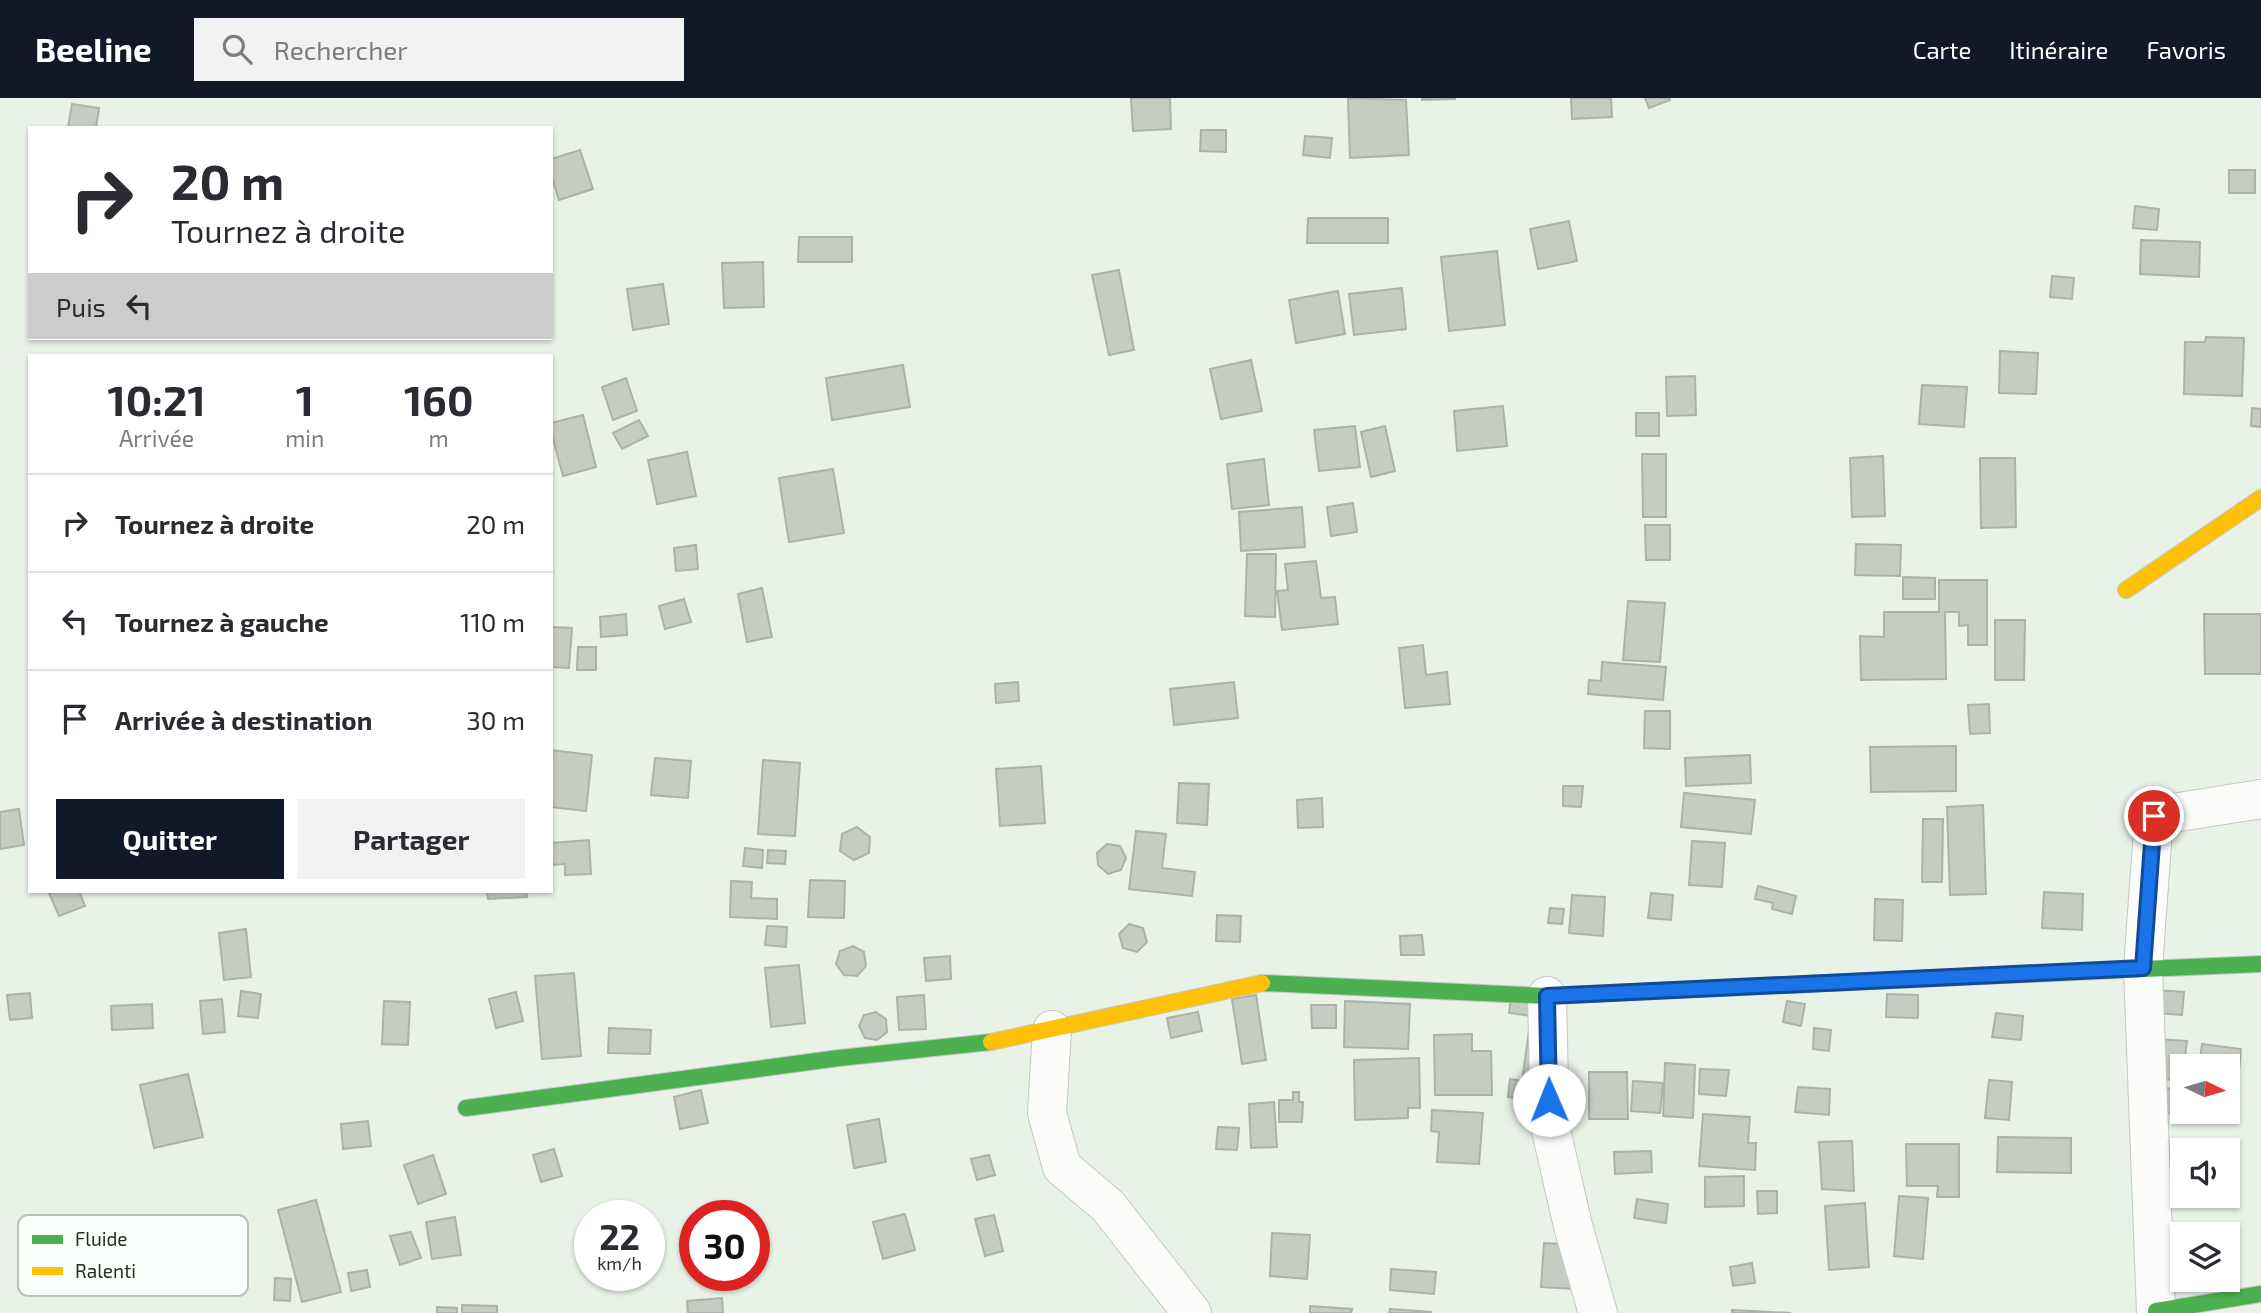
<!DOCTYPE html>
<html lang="fr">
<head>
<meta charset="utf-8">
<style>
  :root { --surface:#fff; --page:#f2f2f3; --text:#2b2b33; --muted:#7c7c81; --line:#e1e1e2; --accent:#111827 }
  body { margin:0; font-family:"Exo 2",sans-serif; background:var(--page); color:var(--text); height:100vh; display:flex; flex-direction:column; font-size:26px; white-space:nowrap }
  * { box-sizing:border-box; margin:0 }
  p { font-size:23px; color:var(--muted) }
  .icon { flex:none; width:38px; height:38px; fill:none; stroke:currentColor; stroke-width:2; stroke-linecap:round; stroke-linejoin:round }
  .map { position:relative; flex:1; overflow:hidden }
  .side { position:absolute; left:28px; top:256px; width:525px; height:539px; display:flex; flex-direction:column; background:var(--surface); border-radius:0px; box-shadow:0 2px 5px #0004 }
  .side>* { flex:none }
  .hud { position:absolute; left:28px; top:28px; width:525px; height:214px; border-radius:0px; box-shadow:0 2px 5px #0004; background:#fff; color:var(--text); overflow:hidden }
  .needle { width:46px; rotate:95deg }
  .tools { position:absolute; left:2170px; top:956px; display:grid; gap:14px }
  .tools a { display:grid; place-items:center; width:70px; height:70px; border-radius:0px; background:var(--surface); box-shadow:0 2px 5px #0004; font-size:35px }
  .speed { position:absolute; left:574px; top:1102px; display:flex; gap:14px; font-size:35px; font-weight:700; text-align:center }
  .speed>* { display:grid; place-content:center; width:91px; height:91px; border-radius:50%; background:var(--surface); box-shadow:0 2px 5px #0004; line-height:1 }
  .speed small { font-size:18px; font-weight:400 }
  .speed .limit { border:10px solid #d22; background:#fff; color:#111 }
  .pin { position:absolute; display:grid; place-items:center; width:60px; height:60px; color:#fff; margin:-30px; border:4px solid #fff; border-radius:50%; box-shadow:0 2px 7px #0007 }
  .me { position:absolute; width:77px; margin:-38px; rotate:359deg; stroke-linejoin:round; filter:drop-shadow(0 0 5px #0008) }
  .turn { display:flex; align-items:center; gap:24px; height:147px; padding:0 28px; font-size:32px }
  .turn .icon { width:91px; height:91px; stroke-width:2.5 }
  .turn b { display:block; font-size:49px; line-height:60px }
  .then { display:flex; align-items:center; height:66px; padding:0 28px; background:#0003; gap:14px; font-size:26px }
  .eta { display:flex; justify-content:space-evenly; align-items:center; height:119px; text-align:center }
  .eta b { font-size:42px; font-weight:700; line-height:49px }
  .primary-button { display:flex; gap:14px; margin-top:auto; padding:14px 28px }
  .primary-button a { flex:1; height:80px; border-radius:0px; background:var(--accent); color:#fff; font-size:28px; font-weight:700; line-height:80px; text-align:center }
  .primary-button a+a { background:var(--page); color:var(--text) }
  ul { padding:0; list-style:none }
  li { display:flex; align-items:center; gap:21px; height:98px; padding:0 28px; border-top:2px solid var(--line) }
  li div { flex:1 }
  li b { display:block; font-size:26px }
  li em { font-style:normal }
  header { display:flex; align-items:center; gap:42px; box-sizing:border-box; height:98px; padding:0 35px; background:var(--accent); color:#fff }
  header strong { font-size:33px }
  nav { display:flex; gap:38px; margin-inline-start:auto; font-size:24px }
  .search { width:490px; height:63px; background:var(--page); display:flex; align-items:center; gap:18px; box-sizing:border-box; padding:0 24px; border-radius:0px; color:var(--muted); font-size:26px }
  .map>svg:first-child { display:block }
  .building { fill:#c6ccc2; stroke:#adb2a9; stroke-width:2 }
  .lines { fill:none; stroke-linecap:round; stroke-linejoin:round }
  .street-casing { stroke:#c2c9c1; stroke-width:40 }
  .fast-casing { stroke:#c2c9c1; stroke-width:18 }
  .slow-casing { stroke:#c2c9c1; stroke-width:18 }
  .street { stroke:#fcfdfb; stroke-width:38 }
  .fast { stroke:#4caf50; stroke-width:16 }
  .slow { stroke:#ffc107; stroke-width:16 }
  .route-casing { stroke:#114b97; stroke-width:18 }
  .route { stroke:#1a73e8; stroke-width:12 }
  .key { fill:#fbfffb; stroke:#bbc0bb; stroke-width:2 }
  .key-label { font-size:19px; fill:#272d25 }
</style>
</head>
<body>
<header>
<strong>Beeline</strong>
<div class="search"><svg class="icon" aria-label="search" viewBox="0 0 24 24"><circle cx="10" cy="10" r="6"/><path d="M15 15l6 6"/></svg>Rechercher</div>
<nav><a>Carte</a><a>Itinéraire</a><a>Favoris</a></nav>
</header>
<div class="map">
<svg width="2261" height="1215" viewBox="0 0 2261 1215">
  <rect width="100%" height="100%" fill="#e8f2e7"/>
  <path class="building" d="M1131,0H1170L1171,31L1133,33Z
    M1348,0L1406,2L1409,57L1350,60Z
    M1422,0H1455V1L1422,2Z
    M1571,0H1611L1612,19L1572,21Z
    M1645,0H1669L1670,2L1649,10Z
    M72,6L99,10L96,30H68Z
    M1201,32H1226V54L1200,53Z
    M1305,38L1332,40L1330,60L1303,57Z
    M580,52L593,91L559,102L551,76V61Z
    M2229,72H2255V95H2229Z
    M2135,108L2159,111L2157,132L2133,130Z
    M1308,120H1388V145H1307Z
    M1569,123L1577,163L1538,171L1530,131Z
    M799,139H852V164H798Z
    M2141,142L2200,144L2199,179L2140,176Z
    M1497,153L1505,227L1449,233L1441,159Z
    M763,164L764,209L724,210L722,165Z
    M1119,172L1134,252L1109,257L1092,177Z
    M2052,178L2074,180L2072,201L2050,199Z
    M663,186L669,226L633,232L627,191Z
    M1402,190L1406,231L1354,237L1349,196Z
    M1338,193L1345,236L1296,245L1289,202Z
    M2206,239L2244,240L2242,298L2184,296L2185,244H2205Z
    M2000,253L2038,255L2036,296L1999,295Z
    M1251,262L1262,313L1221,321L1210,271Z
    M903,267L910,309L832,322L826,280Z
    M1695,278L1696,317L1667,318L1666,279Z
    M626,280L637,313L613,322L602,289Z
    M1922,287L1967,289L1964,329L1919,326Z
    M1503,308L1507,348L1457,353L1454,313Z
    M2252,310L2261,311V329L2251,328Z
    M1636,315H1659V338H1636Z
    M583,317L596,369L563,378L551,333V325Z
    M639,322L648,338L622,351L613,335Z
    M1355,328L1360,369L1319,373L1314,332Z
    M1385,328L1395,373L1371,379L1361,334Z
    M687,354L696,398L657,406L648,362Z
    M1642,356H1666V419H1643Z
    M1883,358L1885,418L1852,419L1850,360Z
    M1980,360H2015L2016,429L1981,430Z
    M1264,361L1269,407L1232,411L1227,366Z
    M833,371L844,435L789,444L779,380Z
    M1353,405L1357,434L1331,438L1327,409Z
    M1302,409L1305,449L1241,453L1239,414Z
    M1645,427H1670V462H1646Z
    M1856,446L1901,447L1900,478L1855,477Z
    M696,447L698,471L676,473L674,450Z
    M1247,456H1276L1275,519L1245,518Z
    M1316,463L1321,500L1335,499L1338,526L1282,532L1277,493L1288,492L1285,466Z
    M1903,479L1935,480V501H1903Z
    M1939,482H1987V547H1968V527L1959,528V514H1945L1946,581L1861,582L1860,538L1884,539V514H1939Z
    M762,490L772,539L747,544L738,496Z
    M684,501L691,524L665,531L659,508Z
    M1628,503L1665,505L1660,564L1623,562Z
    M626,516L627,537L601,539L600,519Z
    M2204,516H2261V576H2205Z
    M1995,522H2025L2024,582H1995Z
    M551,529L572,530L569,570L551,569Z
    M1423,547L1426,577L1447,574L1450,606L1405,610L1399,550Z
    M578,549H596V572H577Z
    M1602,564L1666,569L1663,602L1588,596L1589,582L1601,583Z
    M1018,584L1019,603L996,605L995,586Z
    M1234,584L1238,620L1174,627L1170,591Z
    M1989,606L1990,635L1970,636L1968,607Z
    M1645,613H1670V651L1644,650Z
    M1956,648V693L1871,694L1870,649Z
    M551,652L592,657L586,713L551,709Z
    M1750,657L1751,685L1686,688L1685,660Z
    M655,660L691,663L688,700L651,697Z
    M763,662L800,665L795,738L758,736Z
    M1041,668L1045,725L1000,728L996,671Z
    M1179,685L1209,686L1207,727L1177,725Z
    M1563,688H1583L1581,709L1563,708Z
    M1684,695L1755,702L1751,736L1681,729Z
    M1322,700L1323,729L1298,730L1297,702Z
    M1983,707L1986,796L1950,797L1947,709Z
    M19,711L24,747L0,751V714Z
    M1923,721H1943L1942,784H1922Z
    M857,729L870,739L869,755L854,762L840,753L842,736Z
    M1136,733L1166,736L1162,770L1195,774L1192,798L1129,791Z
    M589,742L591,776L565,777V766L551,767V745Z
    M1692,743L1725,745L1722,789L1689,787Z
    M1107,746L1120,748L1126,760L1121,772L1108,776L1098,767L1097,755Z
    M745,750L763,752L762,770L743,768Z
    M768,752L786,753L785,766L767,765Z
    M810,782L845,783L844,820L808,819Z
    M731,783L752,784L751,800L777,801V821L730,819Z
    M1758,788L1796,798L1792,816L1772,811L1773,805L1755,801Z
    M55,793H79L85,808L59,818L49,795Z
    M487,793H526L527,799L488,801Z
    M2044,794L2083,796L2082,832L2042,830Z
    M1651,795L1673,797L1671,822L1648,820Z
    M1572,797L1605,799L1603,838L1569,835Z
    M1875,801L1903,802L1902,843L1874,842Z
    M1550,810L1564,811L1562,826L1548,825Z
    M1217,817L1241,818L1240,844L1216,843Z
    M1129,826L1143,830L1147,844L1137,854L1123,850L1119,836Z
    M767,828L787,829L786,849L765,847Z
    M246,831L251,879L224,882L219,835Z
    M1422,837L1424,857H1401L1400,838Z
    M853,848L864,854L866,868L857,878L844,877L836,866L840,853Z
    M950,858L951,881L926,883L924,860Z
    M799,867L805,925L771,929L765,870Z
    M574,875L581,958L542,961L535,878Z
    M2156,892L2184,894L2182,917L2155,915Z
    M241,893L261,896L258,920L238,918Z
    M516,894L523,923L496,930L489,901Z
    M30,895L32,920L10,922L7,897Z
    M1887,896L1918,897V920L1886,919Z
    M924,897L926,931L899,932L897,899Z
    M1256,897L1266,962L1242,966L1232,901Z
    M1511,898L1546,903L1533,1002L1508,999L1510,981L1522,983L1531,918L1509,915Z
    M222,901L225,934L203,936L200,903Z
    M384,903L410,904L408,947L382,946Z
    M1345,903L1410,906L1408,951L1344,949Z
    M1787,903L1805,906L1801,928L1783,924Z
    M152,906L153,930L112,932L111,908Z
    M1311,907H1336V930H1312Z
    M876,914L886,921L887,934L877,942L865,940L859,928L864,917Z
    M1198,914L1202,933L1171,940L1167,920Z
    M1996,915L2023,918L2021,942L1992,939Z
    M609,930L651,932L650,956L608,955Z
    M1814,930L1831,932L1829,953L1813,951Z
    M1472,936V953H1491L1492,997H1435L1434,937Z
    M2157,941L2187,943L2182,982L2155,981Z
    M2202,946L2241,951L2238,983L2228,981V968H2199Z
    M1419,960L1420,1010H1408V1020L1355,1022L1354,962Z
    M1665,965L1695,967L1693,1020L1663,1018Z
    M1700,971L1729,972L1726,998L1699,996Z
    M1589,974H1627L1628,1021H1589Z
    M188,976L203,1039L154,1050L140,987Z
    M1989,982L2012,984L2009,1022L1985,1020Z
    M1633,983L1663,985L1660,1015L1631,1013Z
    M1798,989L1830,991L1829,1017L1795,1014Z
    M2162,990L2182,991V1013H2185V1016L2161,1015Z
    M701,992L708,1025L680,1031L674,999Z
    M1293,994H1299V1004H1303L1302,1024H1279V1002H1293Z
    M1274,1004L1277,1049L1251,1050L1249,1006Z
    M1432,1012L1483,1015L1479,1066L1437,1064L1439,1034L1431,1033Z
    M1703,1016L1750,1019L1748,1045H1756L1755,1072L1699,1068Z
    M879,1021L886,1064L854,1070L847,1027Z
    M368,1023L371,1048L343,1051L341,1026Z
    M1218,1029L1239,1030L1237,1052L1216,1051Z
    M1998,1039L2071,1040V1075L1997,1074Z
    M1852,1043L1854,1093L1822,1091L1819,1044Z
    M1906,1046H1959V1099H1937L1938,1088H1907Z
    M554,1051L562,1078L541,1084L533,1057Z
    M1651,1053L1652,1074L1615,1076L1614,1054Z
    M433,1057L446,1096L418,1106L404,1067Z
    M989,1057L995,1077L977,1082L971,1061Z
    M2166,1061L2182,1062V1097H2193V1104L2163,1103Z
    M1744,1078V1108L1705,1109V1079Z
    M1757,1093H1777V1115L1758,1116Z
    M1899,1098L1928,1100L1923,1161L1894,1158Z
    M1637,1101L1668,1106L1666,1125L1634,1120Z
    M316,1102L341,1194L302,1204L278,1112Z
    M1865,1105L1869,1169L1829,1172L1825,1108Z
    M905,1116L915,1152L883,1161L873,1124Z
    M994,1117L1003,1153L985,1158L975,1121Z
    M455,1119L461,1157L432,1161L426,1124Z
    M411,1134L421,1160L400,1167L390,1138Z
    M1272,1135L1310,1137L1307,1181L1270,1178Z
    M2173,1136H2182V1181L2222,1182H2173Z
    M1544,1145L1578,1147L1575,1191L1541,1189Z
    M1752,1165L1755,1185L1733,1188L1730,1169Z
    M1391,1171L1436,1174L1434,1196L1390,1192Z
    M367,1172L370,1189L351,1193L348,1175Z
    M275,1180L291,1181L290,1203L274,1202Z
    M722,1200L723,1215H688L687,1203Z
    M462,1207L497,1208V1215H462Z
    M1310,1208L1352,1211L1351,1215H1310Z
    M437,1209L457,1210V1215H437Z
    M1390,1211L1431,1214V1215H1389Z
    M1732,1212L1791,1215H1732Z"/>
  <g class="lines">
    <g class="street-casing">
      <path id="street" d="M1547,898L1550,1028L1573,1128L1598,1215
        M1052,932L1047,1015L1062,1069L1108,1108L1192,1215
        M2156,1215L2143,870L2154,718L2261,701"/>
    </g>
    <g class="fast-casing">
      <path id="fast" d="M2097,873L2261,866
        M1262,885L1547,898L1739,889
        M466,1010L839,960L991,944
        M2156,1213L2261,1196"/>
    </g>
    <g class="slow-casing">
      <path id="slow" d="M2126,492L2261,400
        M1739,889L2097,873
        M991,944L1262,885"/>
    </g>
    <use href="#street" class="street"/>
    <use href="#fast" class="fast"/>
    <use href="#slow" class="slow"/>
  </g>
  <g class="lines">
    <g class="route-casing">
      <path id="route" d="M1549,1002L1547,898L2143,870L2154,718"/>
    </g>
    <use href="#route" class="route"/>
  </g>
  <rect x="18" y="1117" width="230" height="81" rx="10" class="key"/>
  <rect x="32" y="1137" width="31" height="9" fill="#4caf50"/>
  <rect x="32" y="1169" width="31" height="8" fill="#ffc107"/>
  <g class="key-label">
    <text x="75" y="1148">Fluide</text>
    <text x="75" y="1180">Ralenti</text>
  </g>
</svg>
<div class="tools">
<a><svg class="needle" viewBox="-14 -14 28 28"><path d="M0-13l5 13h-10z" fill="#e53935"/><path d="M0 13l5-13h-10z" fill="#7c7c81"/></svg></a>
<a><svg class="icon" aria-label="sound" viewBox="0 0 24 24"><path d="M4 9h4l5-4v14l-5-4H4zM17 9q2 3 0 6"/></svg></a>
<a><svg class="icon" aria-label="layers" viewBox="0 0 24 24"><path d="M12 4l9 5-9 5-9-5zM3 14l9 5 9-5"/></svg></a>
</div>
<div class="speed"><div>22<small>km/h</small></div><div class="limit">30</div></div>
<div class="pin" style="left:2154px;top:718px;background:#d93025"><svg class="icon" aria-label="arrive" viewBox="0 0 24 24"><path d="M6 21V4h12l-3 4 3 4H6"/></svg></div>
<svg class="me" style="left:1549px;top:1002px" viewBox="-20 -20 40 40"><circle r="19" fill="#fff"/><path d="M0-13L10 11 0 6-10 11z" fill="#1a73e8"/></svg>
<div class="hud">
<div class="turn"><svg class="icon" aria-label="right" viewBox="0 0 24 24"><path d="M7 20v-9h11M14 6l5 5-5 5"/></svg><div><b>20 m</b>Tournez à droite</div></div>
<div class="then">Puis<svg class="icon" aria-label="left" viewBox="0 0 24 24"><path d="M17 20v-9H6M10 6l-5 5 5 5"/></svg></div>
</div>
<section class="side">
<div class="eta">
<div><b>10:21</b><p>Arrivée</p></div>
<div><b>1</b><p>min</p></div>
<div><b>160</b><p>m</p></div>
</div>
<ul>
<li><svg class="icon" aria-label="right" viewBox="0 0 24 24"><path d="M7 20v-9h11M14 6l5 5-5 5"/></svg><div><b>Tournez à droite</b></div><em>20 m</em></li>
<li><svg class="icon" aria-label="left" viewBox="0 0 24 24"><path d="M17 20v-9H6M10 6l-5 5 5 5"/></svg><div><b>Tournez à gauche</b></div><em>110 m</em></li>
<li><svg class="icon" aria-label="arrive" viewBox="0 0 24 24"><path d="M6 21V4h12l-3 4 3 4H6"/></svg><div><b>Arrivée à destination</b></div><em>30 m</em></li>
</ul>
<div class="primary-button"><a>Quitter</a><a>Partager</a></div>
</section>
</div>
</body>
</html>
